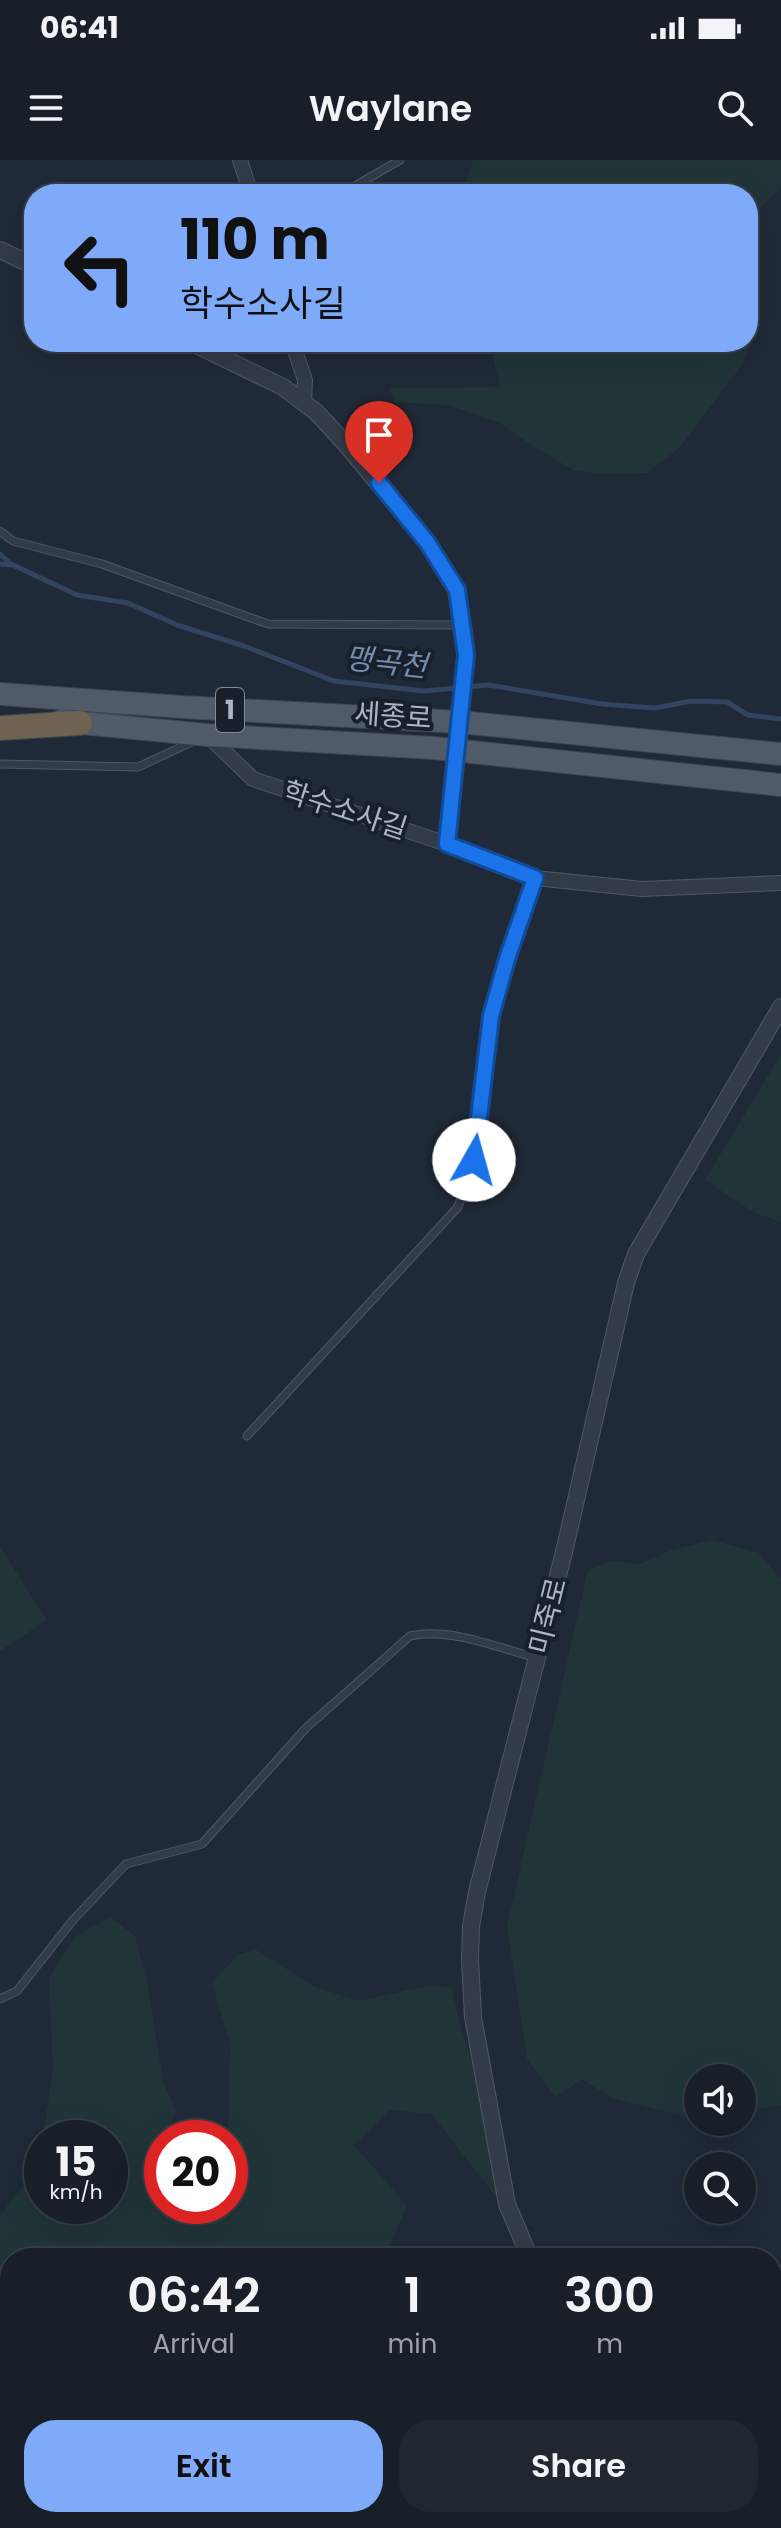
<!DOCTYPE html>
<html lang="en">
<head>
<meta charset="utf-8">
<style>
  :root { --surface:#181f29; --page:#212731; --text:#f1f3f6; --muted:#9fa2a8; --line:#363d46; --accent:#7eaaf9 }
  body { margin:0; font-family:Poppins,"Noto Sans KR",sans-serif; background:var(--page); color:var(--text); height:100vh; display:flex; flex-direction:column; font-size:30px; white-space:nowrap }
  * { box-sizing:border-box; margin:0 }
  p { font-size:26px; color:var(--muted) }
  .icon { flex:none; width:44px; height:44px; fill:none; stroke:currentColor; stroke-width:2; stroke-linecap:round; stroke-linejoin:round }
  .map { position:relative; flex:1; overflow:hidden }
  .side { position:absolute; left:0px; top:2088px; width:782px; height:280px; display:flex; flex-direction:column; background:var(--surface); border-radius:32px 32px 0 0; box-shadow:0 8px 32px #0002,0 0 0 2px var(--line) }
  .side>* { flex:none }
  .guide { position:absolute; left:24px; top:24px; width:734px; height:168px; border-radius:32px; box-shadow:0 8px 32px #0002,0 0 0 2px var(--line); background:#7eaaf9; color:#111; overflow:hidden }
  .fabs { position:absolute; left:684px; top:1904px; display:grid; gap:16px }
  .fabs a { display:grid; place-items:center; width:72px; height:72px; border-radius:50%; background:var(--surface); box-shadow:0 8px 32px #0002,0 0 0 2px var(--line); font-size:40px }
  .speed { position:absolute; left:24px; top:1960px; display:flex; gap:16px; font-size:40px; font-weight:700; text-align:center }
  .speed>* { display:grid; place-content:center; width:104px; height:104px; border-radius:50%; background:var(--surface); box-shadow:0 8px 32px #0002,0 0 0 2px var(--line); line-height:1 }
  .speed small { font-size:20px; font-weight:400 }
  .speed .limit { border:12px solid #d22; background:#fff; color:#111 }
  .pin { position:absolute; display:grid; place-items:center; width:68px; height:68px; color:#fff; margin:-82px -34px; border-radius:50% 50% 50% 0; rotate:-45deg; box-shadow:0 0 8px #0007 }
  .pin .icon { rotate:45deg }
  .me { position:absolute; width:88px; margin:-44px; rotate:7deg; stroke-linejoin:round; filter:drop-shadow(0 0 6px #0008) }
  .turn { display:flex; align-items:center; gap:28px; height:168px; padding:0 24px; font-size:36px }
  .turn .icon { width:104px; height:104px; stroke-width:2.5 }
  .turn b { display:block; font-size:56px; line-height:68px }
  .eta { display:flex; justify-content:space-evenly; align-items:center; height:136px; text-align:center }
  .eta b { font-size:48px; font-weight:600; line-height:56px }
  .action { display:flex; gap:16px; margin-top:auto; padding:16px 24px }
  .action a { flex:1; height:92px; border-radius:32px; background:var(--accent); color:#111; font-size:32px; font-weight:600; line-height:92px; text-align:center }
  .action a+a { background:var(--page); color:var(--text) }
  .status { display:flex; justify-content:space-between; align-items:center; height:56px; padding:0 40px; background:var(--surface); direction:ltr }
  .status svg { height:22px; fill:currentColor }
  header { display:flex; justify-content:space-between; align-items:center; height:104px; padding:0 24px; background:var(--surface); font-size:36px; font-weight:600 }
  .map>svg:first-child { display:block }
  .green { fill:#213538 }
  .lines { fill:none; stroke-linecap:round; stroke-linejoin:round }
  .stream { stroke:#32445f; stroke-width:5 }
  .service-casing { stroke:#515866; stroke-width:9 }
  .minor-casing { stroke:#515866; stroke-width:16 }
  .tertiary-casing { stroke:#515866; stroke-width:18 }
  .primary-casing { stroke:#3d4451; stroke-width:24 }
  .motorway-casing { stroke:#3e4552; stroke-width:26 }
  .service { stroke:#333b48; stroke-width:7 }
  .minor { stroke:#333b48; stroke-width:14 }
  .tertiary { stroke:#333b48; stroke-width:16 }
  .primary { stroke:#515a68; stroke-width:22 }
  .motorway { stroke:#6e6350; stroke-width:24 }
  .route-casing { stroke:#114b97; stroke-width:20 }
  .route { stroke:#1a73e8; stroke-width:14 }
  .labels { text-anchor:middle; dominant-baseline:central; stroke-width:8; stroke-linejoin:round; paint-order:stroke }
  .shield { fill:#19202c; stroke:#818897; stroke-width:2 }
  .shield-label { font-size:26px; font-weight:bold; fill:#adb5c5 }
  .street-label { font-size:28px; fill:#adb5c5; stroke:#19202c }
  .water-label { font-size:30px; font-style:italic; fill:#748bae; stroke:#19202c }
</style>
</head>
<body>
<div class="status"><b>06:41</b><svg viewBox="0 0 49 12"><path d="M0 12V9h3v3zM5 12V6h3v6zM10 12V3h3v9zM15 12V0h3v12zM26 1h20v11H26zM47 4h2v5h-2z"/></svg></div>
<header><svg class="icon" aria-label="menu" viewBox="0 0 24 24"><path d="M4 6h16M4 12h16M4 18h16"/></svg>Waylane<svg class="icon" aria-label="search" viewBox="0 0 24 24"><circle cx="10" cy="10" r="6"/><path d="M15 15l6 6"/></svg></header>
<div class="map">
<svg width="781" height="2368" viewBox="0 0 781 2368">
  <rect width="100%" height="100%" fill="#202937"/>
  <path class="green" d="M473,0H781V27L748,62V34H463Z
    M748,134L753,147L754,175L743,204L679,288L647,313L611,314L575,311L534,287L498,262L448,245L394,242L390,228L500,227L492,190L488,182H748Z
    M781,894V1062L753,1052L705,1020Z
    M712,1380L759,1393L781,1419V1946L742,1950V1918H698V1955L684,1956L612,1938L582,1919L555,1937L527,1899L507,1766L588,1410L611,1401L640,1404L672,1390Z
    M0,1387L47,1460L0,1491Z
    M110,1757L135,1776L147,1822L163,1921L176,1951L167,1978H162V2046H230V1978H228L230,1883L212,1823L238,1795L255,1789L313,1826L359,1841L427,1826L451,1827L464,1879L491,1956L499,2041L432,1954L390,1950L354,1985L407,2046L388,2090L329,2087L292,2089L286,2098H10V2239L0,2234V2055L39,2006L42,1986V2046H110V1978H43L53,1909L49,1818L75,1777Z
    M772,2187L781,2188V2233L772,2232Z
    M0,2318L10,2322V2358H103L129,2368H27L0,2355Z
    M323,2358H498L507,2368H346Z"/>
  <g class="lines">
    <path class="stream" d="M0,394L11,404
      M0,404L13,405L77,435L128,443L177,465L244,486L334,521L424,531L489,525L602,544L655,548L691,541L727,542L748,555L781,559"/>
    <g class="service-casing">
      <path id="service" d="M341,34L400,0
        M0,371L13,381L102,404L268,464L460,465
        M0,604L138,607L194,581
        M247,1276L458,1047L474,1000L491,856L535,719
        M0,1839L17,1831L73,1760L126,1704L202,1684L306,1568L410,1476C451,1467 498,1488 537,1498
        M772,2251L781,2249"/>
    </g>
    <g class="minor-casing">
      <path id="minor" d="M240,0L251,34
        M292,182L305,220L304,243
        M207,575L253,619L447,684L535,718L642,729L781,723
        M447,684L456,590"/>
    </g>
    <g class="tertiary-casing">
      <path id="tertiary" d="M0,90L34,106
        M190,182L283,227L316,252L343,281L427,382L457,430L464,473L466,495L456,590
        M530,2098L507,2044L473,1857L470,1799L471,1766L477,1732L564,1392L626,1123L636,1094L781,847
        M699,2358L703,2368"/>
    </g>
    <g class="primary-casing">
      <path id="primary" d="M0,534L182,547L460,562L781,594
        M61,561L207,575L434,588L781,625"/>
    </g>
    <g class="motorway-casing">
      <path id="motorway" d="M0,568L80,563
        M0,2262L10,2266
        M0,2298L10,2302
        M163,2358L190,2368
        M238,2358L263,2368"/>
    </g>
    <use href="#service" class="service"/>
    <use href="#minor" class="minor"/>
    <use href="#tertiary" class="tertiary"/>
    <use href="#primary" class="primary"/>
    <use href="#motorway" class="motorway"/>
  </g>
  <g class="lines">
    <g class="route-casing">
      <path id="route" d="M379,323L427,382L457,430L466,495L447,684L535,718L507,799L491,856L474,1000"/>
    </g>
    <use href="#route" class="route"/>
  </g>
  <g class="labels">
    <rect class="shield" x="216" y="528" width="28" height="44" rx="6"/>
    <g class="shield-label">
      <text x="230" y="550">1</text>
    </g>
    <g class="street-label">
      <text transform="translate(393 556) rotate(4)">세종로</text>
      <text transform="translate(345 650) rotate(18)">학수소사길</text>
      <text transform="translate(548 1456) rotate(-76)">미죽로</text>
    </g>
    <g class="water-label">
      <text transform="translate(386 502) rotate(6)">맹곡천</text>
    </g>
  </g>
</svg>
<div class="fabs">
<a><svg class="icon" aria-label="sound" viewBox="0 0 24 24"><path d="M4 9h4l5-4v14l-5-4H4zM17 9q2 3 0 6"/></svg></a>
<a><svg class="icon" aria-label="search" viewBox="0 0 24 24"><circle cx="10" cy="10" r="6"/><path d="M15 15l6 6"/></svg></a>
</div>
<div class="speed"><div>15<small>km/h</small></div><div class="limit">20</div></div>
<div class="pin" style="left:379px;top:323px;background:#d93025"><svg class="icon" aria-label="arrive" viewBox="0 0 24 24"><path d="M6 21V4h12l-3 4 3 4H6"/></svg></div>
<svg class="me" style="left:474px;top:1000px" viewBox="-20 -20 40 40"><circle r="19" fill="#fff"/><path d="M0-13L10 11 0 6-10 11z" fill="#1a73e8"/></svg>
<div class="guide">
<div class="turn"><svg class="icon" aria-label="left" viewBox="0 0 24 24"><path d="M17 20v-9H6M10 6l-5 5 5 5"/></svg><div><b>110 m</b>학수소사길</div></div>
</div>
<section class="side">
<div class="eta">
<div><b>06:42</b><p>Arrival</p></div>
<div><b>1</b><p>min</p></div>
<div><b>300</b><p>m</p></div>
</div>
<div class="action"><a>Exit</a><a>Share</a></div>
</section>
</div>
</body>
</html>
